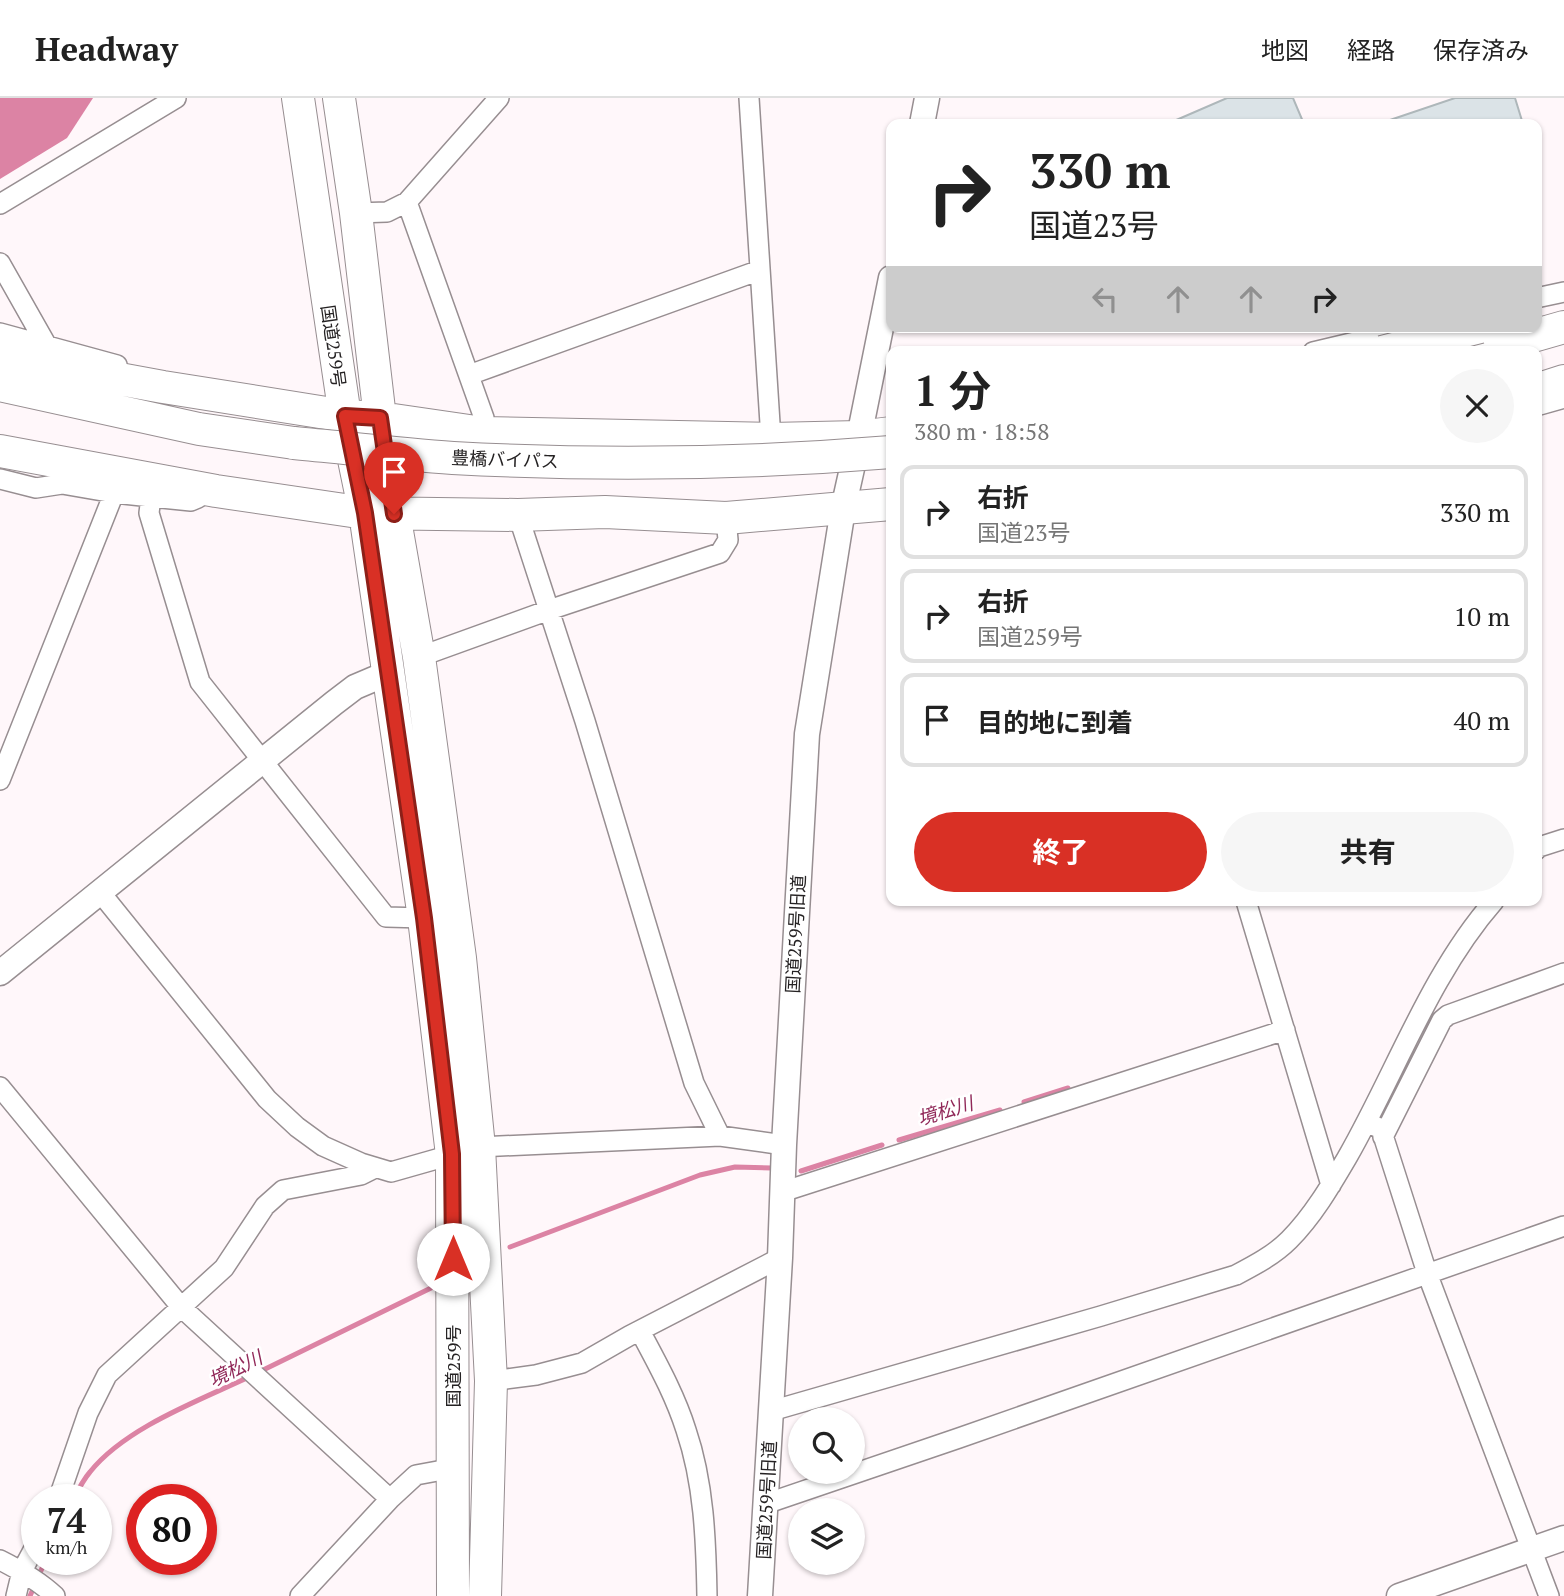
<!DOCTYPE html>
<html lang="ja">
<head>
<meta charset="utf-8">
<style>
  :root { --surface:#fff; --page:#f6f6f6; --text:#222; --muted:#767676; --line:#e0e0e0; --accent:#d93025 }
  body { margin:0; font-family:"PT Serif","Noto Sans JP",serif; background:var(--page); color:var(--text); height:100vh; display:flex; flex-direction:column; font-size:26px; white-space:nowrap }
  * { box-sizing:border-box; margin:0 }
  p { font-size:23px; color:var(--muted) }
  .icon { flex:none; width:38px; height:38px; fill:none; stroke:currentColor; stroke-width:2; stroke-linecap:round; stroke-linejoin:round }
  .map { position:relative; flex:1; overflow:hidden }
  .drawer { position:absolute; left:886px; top:248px; width:656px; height:560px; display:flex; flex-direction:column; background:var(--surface); border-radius:14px; box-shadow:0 2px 5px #0004 }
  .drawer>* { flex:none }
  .banner { position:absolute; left:886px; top:21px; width:656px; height:214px; border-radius:14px; box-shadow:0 2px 5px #0004; background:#fff; color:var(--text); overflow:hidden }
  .tools { position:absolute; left:788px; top:1309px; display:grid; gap:14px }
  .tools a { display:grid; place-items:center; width:77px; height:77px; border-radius:50%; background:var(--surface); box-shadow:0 2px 5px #0004; font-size:35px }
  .speed { position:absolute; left:21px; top:1386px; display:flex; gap:14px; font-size:35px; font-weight:700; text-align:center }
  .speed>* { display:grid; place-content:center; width:91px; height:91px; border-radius:50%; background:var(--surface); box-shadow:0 2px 5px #0004; line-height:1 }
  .speed small { font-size:18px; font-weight:400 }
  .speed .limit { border:10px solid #d22; background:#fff; color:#111 }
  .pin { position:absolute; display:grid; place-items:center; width:60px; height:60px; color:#fff; margin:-72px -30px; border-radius:50% 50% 50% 0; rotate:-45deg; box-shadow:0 0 7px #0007 }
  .pin .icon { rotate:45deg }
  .me { position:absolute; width:77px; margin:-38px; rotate:0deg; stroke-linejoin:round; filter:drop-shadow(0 0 5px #0008) }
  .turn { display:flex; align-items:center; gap:24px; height:147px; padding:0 28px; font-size:32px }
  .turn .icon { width:91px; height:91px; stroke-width:2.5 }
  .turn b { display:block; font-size:49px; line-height:60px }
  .lanes { display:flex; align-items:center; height:66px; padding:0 28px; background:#0003; justify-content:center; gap:35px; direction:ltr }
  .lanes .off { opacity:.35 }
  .round { display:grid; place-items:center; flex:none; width:74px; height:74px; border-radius:37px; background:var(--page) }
  .headline { display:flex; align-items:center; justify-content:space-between; height:119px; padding:0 28px }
  h1 { font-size:42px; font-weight:700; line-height:52px }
  .cta { display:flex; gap:14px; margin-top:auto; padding:14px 28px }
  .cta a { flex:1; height:80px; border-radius:42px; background:var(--accent); color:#fff; font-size:28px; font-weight:700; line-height:80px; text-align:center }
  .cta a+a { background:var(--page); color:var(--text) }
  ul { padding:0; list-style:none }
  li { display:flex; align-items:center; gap:21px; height:94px; margin:0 14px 10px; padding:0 14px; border:4px solid var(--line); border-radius:14px }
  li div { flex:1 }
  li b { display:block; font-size:26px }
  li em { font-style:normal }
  header { display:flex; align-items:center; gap:42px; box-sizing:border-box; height:98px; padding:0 35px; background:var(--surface); border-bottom:2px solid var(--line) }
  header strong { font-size:33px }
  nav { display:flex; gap:38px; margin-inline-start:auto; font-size:24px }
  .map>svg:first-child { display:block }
  .water { fill:#dc83a4 }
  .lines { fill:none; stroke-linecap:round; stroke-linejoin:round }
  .stream { stroke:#dc83a4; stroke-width:5 }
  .building { fill:#dbe3e7; stroke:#aeb7ba; stroke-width:2 }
  .minor-casing { stroke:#978e91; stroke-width:22 }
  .tertiary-casing { stroke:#978e91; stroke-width:27 }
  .trunk-casing { stroke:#978e91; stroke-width:34 }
  .minor { stroke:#fff; stroke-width:19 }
  .tertiary { stroke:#fff; stroke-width:24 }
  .trunk { stroke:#fff; stroke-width:32 }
  .trunk-bridge-casing { stroke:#978e91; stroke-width:34; stroke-linecap:butt }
  .trunk-bridge { stroke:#fff; stroke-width:32 }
  .route-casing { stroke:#8d1f18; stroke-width:18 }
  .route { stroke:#d93025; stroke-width:12 }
  .labels { text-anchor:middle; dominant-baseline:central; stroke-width:5; stroke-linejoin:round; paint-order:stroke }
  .street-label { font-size:18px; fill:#252223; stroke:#fff }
  .water-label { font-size:19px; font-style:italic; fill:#912959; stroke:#fff }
</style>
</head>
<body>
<header>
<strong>Headway</strong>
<nav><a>地図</a><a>経路</a><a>保存済み</a></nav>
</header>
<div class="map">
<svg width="1564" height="1498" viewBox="0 0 1564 1498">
  <rect width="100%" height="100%" fill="#fff7fa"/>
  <path class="water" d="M0,0H93L67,40L0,81Z"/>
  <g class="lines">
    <path class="stream" d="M1024,1004L1068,990
      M899,1042L1000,1012
      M801,1073L882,1047
      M510,1149L700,1077L735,1069L772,1070
      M257,1275L431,1190
      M73,1402C78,1392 83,1382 90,1374C125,1330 198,1303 249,1279
      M30,1498L46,1461"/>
  </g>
  <path class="building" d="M1227,0H1293L1304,26H1167Z
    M1455,0H1515L1523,26H1384V24Z"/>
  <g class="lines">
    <g class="minor-casing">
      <path id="minor" d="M749,0L771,341
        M407,104L484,320L483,335
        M0,106L176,0
        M356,115L387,114L407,104L499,0
        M0,165L47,248
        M1536,200L1564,194
        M0,235L117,267
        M1313,254L1410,231
        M469,277L760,172
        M1536,308L1564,300
        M0,381L36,390L62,386L114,395L151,399L191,403L198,400
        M151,399L149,415L200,584L386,819L424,820
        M518,417L585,623L694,985L720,1038
        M419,559L549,512L720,455L728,442L726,420
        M0,682L114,395
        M1536,752L1539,749L1564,741
        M100,794L267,1001L297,1029L323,1048L361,1065L391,1074L479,1049L720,1038L784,1047
        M1246,803L1331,1087
        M0,989L181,1209L390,1401
        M1367,1024L1381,1031L1427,1175L1549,1498
        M1383,1039L1442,922L1448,917L1564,875
        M782,1094L1285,932
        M640,1233C657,1265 675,1297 686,1332C704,1385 706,1442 707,1498
        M491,1283L536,1277L582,1265L629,1238L780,1160
        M771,1313L1101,1218L1236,1177C1255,1167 1274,1157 1289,1142C1313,1118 1331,1087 1348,1058C1396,974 1430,876 1494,803
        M58,1402L88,1315L107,1277L224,1170L265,1108L283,1092L361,1077L375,1070
        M765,1406L959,1340L1564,1128
        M0,1462C20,1472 39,1483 55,1498
        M16,1498L22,1473L37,1445
        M300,1498L390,1401L416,1377L454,1370"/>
    </g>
    <g class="tertiary-casing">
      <path id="tertiary" d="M922,26L927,0
        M0,875L334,605L355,589L388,575
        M760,1498L780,1160L784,1047L807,636L843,411L859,339L891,180
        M1399,1498L1564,1440"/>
    </g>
    <g class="trunk-casing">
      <path id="trunk" d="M298,0L345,318L365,415L424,820L452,1057L453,1498
        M339,0L356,115L380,320L394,416L419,559L460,860L479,1049L491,1283L485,1498
        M1477,254L1564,229
        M0,259L163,289L345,318L380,320L483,335L771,341L859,339L891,335
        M0,287L199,331L294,345
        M1536,292L1564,283
        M0,353L216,393L365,415L518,417L605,414L726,420L891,406"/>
    </g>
    <use href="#minor" class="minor"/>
    <use href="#tertiary" class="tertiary"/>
    <use href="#trunk" class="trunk"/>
    <g class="trunk-bridge-casing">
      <path id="trunk-bridge" d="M1382,254L1480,229
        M294,345C347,350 400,356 453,360C599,368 745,366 891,354"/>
    </g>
    <use href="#trunk-bridge" class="trunk-bridge"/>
  </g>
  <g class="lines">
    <g class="route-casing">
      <path id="route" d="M394,416L380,320L345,318L365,415L424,820L452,1056L453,1161"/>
    </g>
    <use href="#route" class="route"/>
  </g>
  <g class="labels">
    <g class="street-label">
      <text transform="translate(334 248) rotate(82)">国道259号</text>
      <text transform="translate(505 361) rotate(2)">豊橋バイパス</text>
      <text transform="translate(795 836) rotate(-87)">国道259号旧道</text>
      <text transform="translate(453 1268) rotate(-90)">国道259号</text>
      <text transform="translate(766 1402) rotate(-87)">国道259号旧道</text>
    </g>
    <g class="water-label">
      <text transform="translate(945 1012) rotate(-17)">境松川</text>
      <text transform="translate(235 1270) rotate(-26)">境松川</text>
    </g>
  </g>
</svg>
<div class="tools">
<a><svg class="icon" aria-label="search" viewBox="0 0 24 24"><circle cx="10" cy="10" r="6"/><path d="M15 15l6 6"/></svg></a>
<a><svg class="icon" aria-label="layers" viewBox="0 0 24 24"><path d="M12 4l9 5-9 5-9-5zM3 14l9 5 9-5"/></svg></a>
</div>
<div class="speed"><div>74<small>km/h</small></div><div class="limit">80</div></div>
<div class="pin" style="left:394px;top:416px;background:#d93025"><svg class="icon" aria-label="arrive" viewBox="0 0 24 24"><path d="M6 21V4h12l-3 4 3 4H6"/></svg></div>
<svg class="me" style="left:453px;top:1161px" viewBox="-20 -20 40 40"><circle r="19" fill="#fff"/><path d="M0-13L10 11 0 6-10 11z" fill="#d93025"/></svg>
<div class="banner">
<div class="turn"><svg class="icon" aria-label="right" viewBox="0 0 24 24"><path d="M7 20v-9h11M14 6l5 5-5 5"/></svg><div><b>330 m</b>国道23号</div></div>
<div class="lanes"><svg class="icon off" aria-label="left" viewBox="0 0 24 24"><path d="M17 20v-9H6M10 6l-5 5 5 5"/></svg><svg class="icon off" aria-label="ahead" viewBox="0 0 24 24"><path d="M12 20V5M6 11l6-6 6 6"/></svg><svg class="icon off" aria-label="ahead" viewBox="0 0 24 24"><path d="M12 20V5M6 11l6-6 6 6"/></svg><svg class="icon" aria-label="right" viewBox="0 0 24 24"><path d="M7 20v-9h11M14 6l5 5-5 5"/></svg></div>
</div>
<section class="drawer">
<div class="headline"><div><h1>1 分</h1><p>380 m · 18:58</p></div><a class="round"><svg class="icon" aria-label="close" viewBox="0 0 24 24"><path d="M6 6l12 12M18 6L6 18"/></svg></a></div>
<ul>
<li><svg class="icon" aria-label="right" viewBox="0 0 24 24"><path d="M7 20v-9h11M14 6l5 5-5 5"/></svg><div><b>右折</b><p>国道23号</p></div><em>330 m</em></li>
<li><svg class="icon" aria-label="right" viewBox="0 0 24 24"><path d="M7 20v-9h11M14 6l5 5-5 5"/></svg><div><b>右折</b><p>国道259号</p></div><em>10 m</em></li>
<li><svg class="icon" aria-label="arrive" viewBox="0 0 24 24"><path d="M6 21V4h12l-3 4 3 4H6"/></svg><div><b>目的地に到着</b></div><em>40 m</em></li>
</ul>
<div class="cta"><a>終了</a><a>共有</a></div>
</section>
</div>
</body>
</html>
